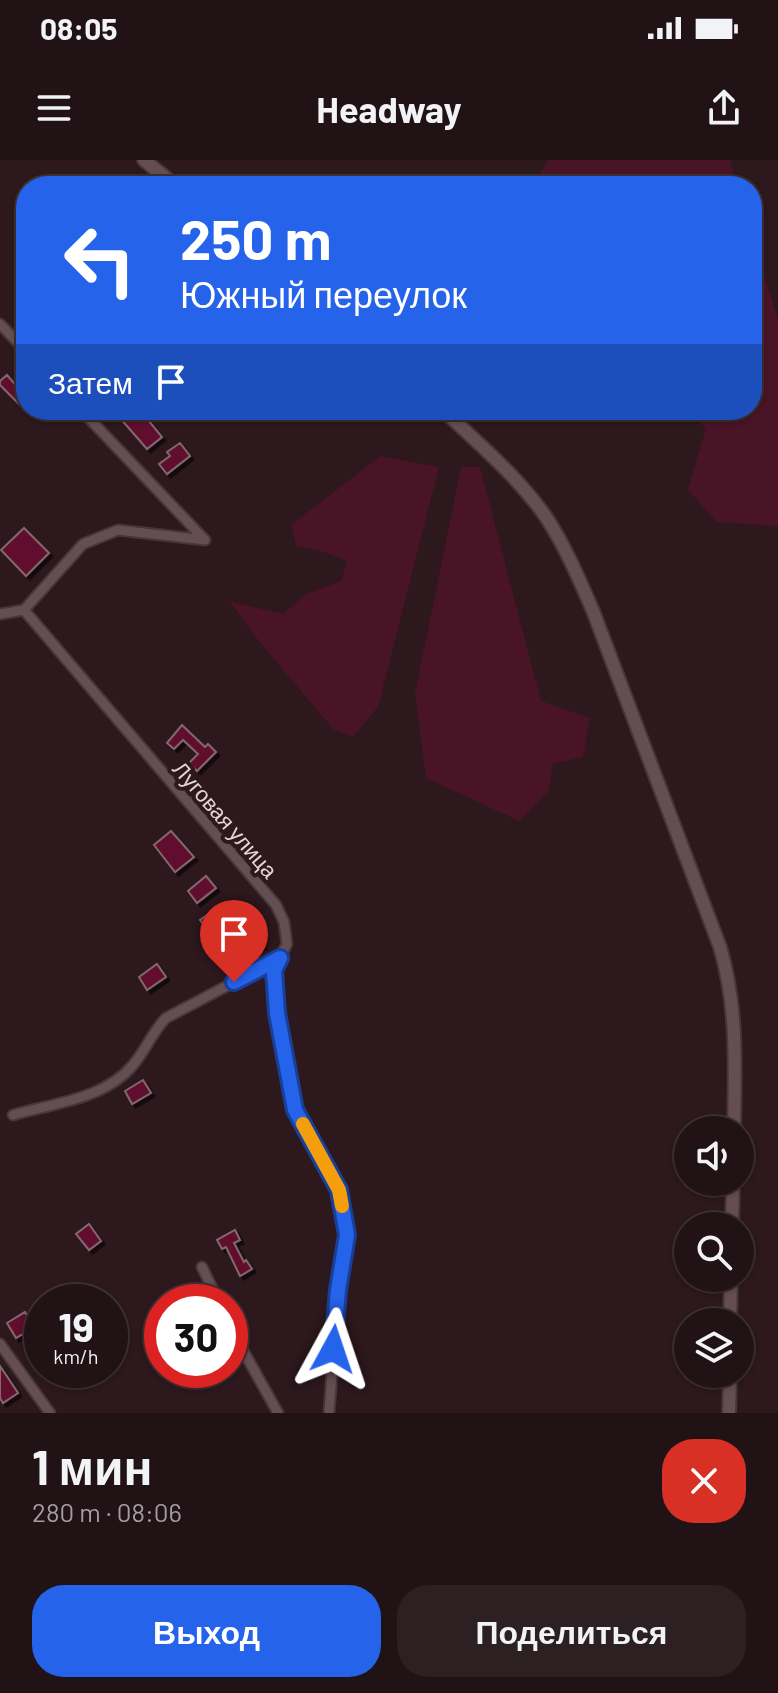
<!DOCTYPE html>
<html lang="ru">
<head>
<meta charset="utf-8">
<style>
  :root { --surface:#211216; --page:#2d2023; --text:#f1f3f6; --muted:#a29ea1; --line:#3e3235; --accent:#2563eb }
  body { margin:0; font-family:Barlow,sans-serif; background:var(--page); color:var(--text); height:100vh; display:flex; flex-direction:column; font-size:30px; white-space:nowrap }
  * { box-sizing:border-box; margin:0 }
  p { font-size:26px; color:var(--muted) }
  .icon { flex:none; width:44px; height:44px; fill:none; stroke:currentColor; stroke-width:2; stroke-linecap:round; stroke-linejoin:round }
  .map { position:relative; height:1253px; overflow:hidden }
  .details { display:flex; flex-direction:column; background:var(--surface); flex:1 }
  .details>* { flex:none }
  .hud { position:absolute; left:16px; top:16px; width:746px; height:244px; border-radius:32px; box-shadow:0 2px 6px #0004,0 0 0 2px var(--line); background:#2563eb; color:#fff; overflow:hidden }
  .fabs { position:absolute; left:674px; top:956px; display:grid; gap:16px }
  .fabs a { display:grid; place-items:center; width:80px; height:80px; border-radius:50%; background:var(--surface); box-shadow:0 2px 6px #0004,0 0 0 2px var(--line); font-size:40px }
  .speed { position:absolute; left:24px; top:1124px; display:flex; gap:16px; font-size:40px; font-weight:700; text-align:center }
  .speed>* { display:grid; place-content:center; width:104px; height:104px; border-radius:50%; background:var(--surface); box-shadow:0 2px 6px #0004,0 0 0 2px var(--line); line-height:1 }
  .speed small { font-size:20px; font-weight:400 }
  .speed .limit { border:12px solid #d22; background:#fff; color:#111 }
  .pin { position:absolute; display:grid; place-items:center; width:68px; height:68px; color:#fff; margin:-82px -34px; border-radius:50% 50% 50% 0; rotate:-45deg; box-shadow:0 0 8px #0007 }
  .pin .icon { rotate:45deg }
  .me { position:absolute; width:88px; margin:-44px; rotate:5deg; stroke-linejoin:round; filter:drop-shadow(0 0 6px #0008) }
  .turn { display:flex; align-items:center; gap:28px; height:168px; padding:0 32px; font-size:36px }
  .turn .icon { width:104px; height:104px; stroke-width:2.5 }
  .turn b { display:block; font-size:56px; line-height:68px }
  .then { display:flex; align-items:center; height:76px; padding:0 32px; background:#0003; gap:16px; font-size:30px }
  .round { display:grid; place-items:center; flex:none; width:84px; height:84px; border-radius:32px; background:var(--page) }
  .headline { display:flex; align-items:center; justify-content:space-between; height:136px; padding:0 32px }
  h1 { font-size:48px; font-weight:700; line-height:60px }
  .button { display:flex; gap:16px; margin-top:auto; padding:16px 32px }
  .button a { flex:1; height:92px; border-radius:32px; background:var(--accent); color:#fff; font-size:32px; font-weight:700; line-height:92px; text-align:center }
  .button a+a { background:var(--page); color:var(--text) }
  .status { display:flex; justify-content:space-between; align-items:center; height:56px; padding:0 40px; background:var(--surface); direction:ltr }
  .status svg { height:22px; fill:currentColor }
  header { display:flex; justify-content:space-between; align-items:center; height:104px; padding:0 32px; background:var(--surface); font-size:36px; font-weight:700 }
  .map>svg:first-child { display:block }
  .green { fill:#491425 }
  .building { fill:#610e2e; stroke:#81686d; stroke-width:2; filter:url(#shadow) }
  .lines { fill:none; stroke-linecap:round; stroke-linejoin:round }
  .street-casing { stroke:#453639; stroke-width:13 }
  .secondary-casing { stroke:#453639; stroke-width:16 }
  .street { stroke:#654e53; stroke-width:9 }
  .secondary { stroke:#654e53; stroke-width:12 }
  .route-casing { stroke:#184099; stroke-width:20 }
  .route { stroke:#2563eb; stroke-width:14 }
  .slow { stroke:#f59e0b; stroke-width:14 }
  .labels { text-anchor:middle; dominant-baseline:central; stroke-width:8; stroke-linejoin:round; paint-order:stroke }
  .street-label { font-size:22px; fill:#e2d4d7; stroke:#2c181d }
</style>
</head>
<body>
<div class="status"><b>08:05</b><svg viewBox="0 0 49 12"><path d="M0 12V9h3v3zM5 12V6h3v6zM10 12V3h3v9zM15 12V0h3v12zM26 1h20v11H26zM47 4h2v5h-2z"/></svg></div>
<header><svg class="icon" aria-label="menu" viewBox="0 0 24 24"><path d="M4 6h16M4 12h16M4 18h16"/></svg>Headway<svg class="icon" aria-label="share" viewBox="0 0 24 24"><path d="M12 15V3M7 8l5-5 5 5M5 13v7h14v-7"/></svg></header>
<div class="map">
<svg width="778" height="1253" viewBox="0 0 778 1253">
  <defs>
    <filter id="shadow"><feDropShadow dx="3.5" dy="3.5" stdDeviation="0" flood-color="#0009"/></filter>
  </defs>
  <rect width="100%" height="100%" fill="#2c181d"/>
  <path class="green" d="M548,0H730L737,26H545L540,13Z
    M752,74L778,160V366L717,362L688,330L706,268L684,250H752Z
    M380,296L439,307L378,547L353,577L333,569L258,480L229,441L283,454L306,434L341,421L347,401L321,391L296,386L291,365Z
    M461,307H480L541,541L590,558L583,597L553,604L549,630L519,661L426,618L415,533Z"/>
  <path class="building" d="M7,215L26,237V251L0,225V221Z
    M113,250H140L162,277L147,289Z
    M180,283L190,296L167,314L159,304L170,296L167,292Z
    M24,368L49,393L26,416L1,390Z
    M182,565L205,587L208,584L216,592L197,611L189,603L198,594L183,580L174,589L167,583Z
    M171,671L194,697L175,712L154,685Z
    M206,716L216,728L197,743L188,731Z
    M226,742L239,760L223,772L218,766L209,772L200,760Z
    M252,771L263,785L242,800L232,786Z
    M157,804L166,817L147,830L139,817Z
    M143,920L151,933L132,944L125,931Z
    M89,1064L101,1081L89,1090L76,1074Z
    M235,1070L240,1080L234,1083L244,1102L246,1100L252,1109L240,1116L226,1087L222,1089L217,1080Z
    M25,1152L34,1167L16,1178L7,1163Z
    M0,1206L18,1233L3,1243L0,1238Z"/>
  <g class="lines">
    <g class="street-casing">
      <path id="street" d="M0,164L26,191
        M81,250L205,380
        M24,450L276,745L284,762L287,784L274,810L277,853L295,950L339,1030L347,1075L338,1130L329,1253
        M0,454L24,450L83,384L118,370L205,380
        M13,955C54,943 105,939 133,905C146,890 152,872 166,858L280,798
        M202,1107L219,1142
        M230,1167L278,1253
        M0,1184L50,1253"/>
    </g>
    <g class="secondary-casing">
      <path id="secondary" d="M144,0L176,26
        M443,250C479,284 518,317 546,357C565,386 579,419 593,451L720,787C738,848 735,907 734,970
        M732,1066L733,1022
        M730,1162L731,1118
        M729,1253L730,1214"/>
    </g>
    <use href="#street" class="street"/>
    <use href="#secondary" class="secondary"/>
  </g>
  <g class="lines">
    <g class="route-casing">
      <path id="route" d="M234,822L280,798L274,810L277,853L295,950L339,1030L347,1075L338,1130L333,1189"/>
    </g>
    <use href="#route" class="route"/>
    <path class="slow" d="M303,964L339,1030L342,1046"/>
  </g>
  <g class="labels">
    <g class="street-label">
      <text transform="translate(226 659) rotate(49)">Луговая улица</text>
    </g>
  </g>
</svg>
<div class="fabs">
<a><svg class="icon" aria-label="sound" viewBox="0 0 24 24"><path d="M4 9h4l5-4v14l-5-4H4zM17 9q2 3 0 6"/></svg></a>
<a><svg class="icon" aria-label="search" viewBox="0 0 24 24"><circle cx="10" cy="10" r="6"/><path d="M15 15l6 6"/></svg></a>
<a><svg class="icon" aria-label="layers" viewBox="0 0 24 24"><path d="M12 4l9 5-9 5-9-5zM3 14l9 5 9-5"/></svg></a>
</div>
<div class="speed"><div>19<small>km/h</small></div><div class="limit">30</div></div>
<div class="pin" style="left:234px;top:822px;background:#d93025"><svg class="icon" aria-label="arrive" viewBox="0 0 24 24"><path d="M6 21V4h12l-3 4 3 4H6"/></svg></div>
<svg class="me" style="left:333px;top:1189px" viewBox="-20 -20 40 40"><path d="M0-17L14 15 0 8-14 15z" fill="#2563eb" stroke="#fff" stroke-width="4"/></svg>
<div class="hud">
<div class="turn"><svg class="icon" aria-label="left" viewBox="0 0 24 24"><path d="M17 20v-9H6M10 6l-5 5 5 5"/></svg><div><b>250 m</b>Южный переулок</div></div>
<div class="then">Затем<svg class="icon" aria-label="arrive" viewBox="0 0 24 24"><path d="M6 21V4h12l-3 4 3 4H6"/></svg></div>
</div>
</div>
<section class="details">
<div class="headline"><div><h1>1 мин</h1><p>280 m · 08:06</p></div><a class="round" style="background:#d93025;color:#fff"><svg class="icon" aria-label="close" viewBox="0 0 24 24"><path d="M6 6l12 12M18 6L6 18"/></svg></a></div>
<div class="button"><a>Выход</a><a>Поделиться</a></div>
</section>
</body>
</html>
